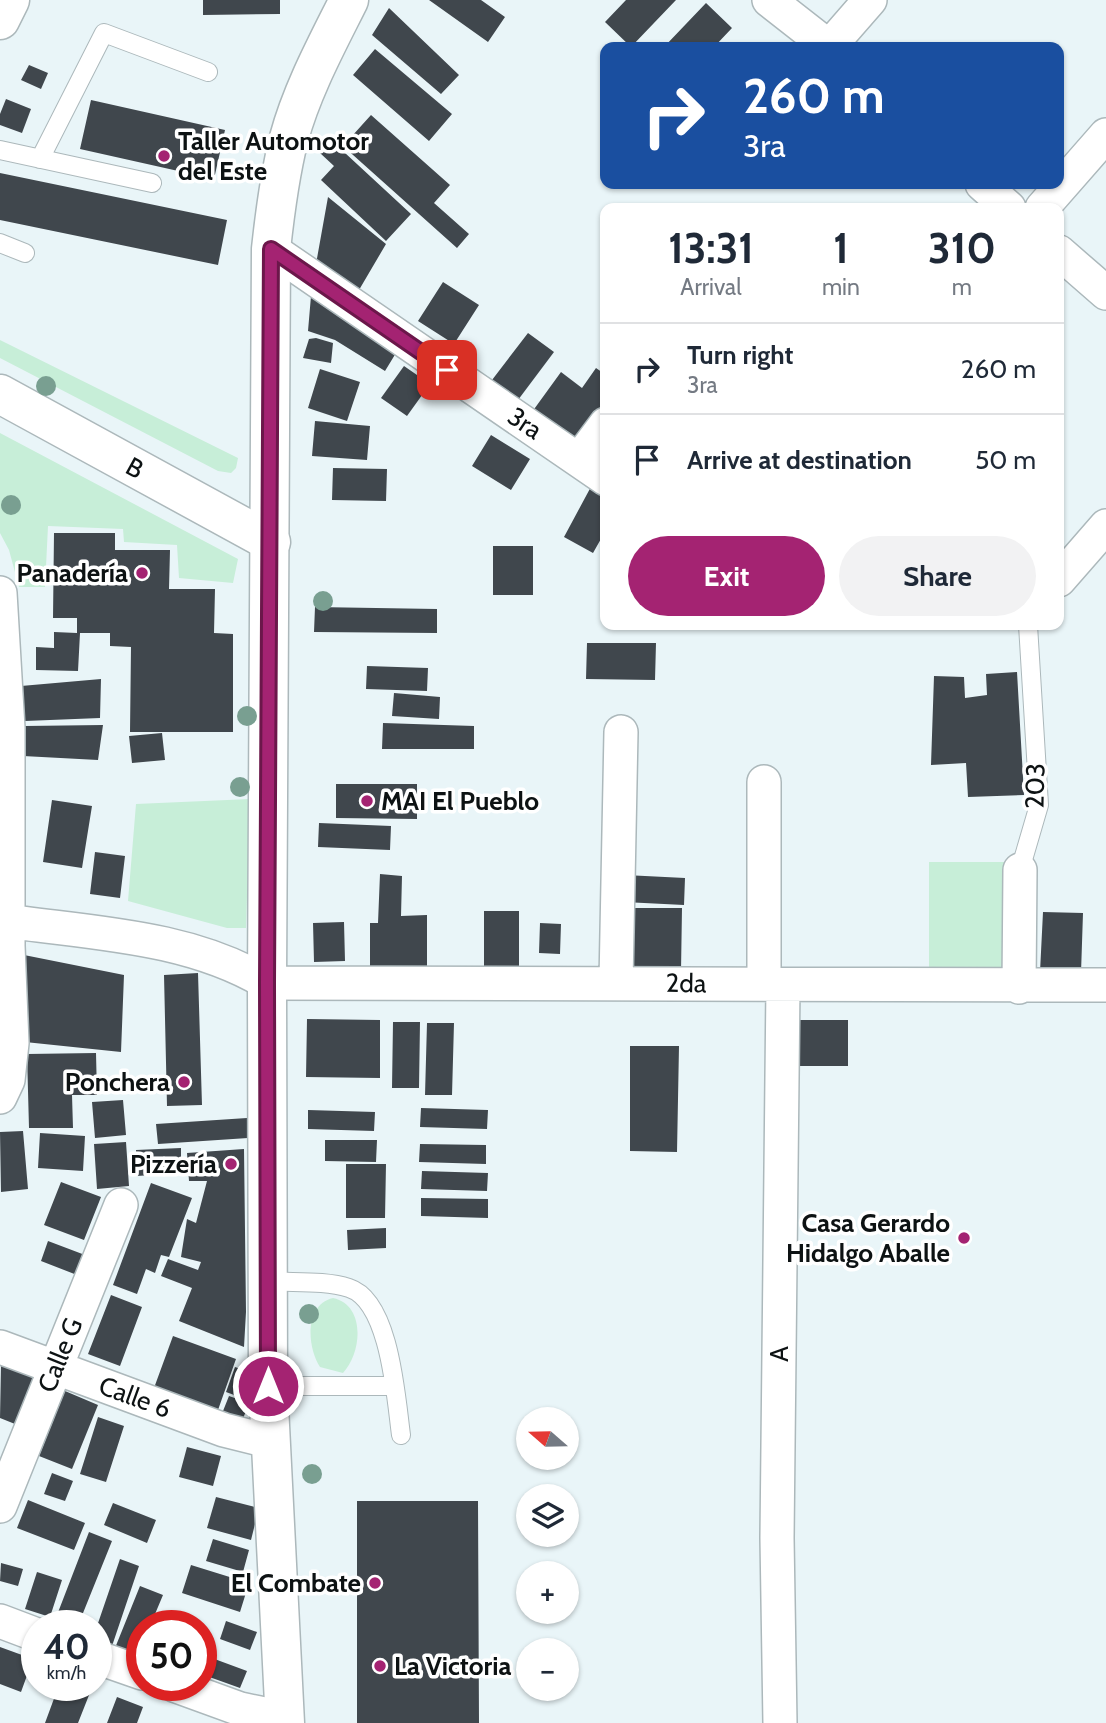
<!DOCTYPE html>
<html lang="en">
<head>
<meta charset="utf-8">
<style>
  :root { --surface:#fff; --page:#f2f2f3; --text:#1f2937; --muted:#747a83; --line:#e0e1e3; --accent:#a42372 }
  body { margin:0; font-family:Cabin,sans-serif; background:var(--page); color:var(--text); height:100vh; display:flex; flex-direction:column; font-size:26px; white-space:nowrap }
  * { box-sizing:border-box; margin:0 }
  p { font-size:23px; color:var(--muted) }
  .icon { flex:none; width:38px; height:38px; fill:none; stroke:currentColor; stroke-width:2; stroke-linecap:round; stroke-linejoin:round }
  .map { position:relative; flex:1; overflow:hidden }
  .panel { position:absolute; left:600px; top:203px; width:464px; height:427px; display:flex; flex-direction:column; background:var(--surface); border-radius:14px; box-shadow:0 2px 5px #0004 }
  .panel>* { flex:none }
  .top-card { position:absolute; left:600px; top:42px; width:464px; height:147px; border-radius:14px; box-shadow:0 2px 5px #0004; background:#1a4fa0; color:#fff; overflow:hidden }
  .needle { width:46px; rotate:290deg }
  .tools { position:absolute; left:516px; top:1407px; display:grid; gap:14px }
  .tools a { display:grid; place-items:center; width:63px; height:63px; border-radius:50%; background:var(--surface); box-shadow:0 2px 5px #0004; font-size:35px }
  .speed { position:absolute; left:21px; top:1610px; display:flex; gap:14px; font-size:35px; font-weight:700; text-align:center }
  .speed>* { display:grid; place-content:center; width:91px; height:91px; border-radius:50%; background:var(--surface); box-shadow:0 2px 5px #0004; line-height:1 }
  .speed small { font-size:18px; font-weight:400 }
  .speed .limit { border:10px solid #d22; background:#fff; color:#111 }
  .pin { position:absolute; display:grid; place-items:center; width:60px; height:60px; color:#fff; margin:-30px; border-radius:14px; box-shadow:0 4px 10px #0006 }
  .me { position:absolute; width:77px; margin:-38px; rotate:0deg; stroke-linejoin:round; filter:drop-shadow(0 0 5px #0008) }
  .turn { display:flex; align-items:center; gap:24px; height:147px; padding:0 28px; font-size:32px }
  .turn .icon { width:91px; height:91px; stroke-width:2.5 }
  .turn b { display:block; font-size:49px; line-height:60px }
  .eta { display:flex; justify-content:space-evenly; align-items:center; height:119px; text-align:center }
  .eta b { font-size:42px; font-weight:800; line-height:49px }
  .button { display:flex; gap:14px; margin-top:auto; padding:14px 28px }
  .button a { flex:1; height:80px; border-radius:42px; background:var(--accent); color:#fff; font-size:28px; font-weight:800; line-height:80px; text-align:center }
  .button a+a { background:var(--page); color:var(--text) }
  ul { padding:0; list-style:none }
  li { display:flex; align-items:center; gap:21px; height:91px; padding:0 28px; border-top:2px solid var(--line) }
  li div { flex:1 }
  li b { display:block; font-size:26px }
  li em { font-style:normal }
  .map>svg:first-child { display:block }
  .green { fill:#c7eed8 }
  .building { fill:#40474d }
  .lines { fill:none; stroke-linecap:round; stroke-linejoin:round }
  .service-casing { stroke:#acb8bb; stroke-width:20 }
  .minor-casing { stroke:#acb8bb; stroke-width:36 }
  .tertiary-casing { stroke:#acb8bb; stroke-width:41 }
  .secondary-casing { stroke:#acb8bb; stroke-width:41 }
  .service { stroke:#fff; stroke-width:18 }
  .minor { stroke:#fff; stroke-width:33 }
  .tertiary { stroke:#fff; stroke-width:38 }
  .secondary { stroke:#fff; stroke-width:38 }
  .tree { fill:#799f91 }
  .route-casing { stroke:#6b174a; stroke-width:18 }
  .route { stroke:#a42372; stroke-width:12 }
  .poi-dot { fill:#a42372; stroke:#fff; stroke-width:2.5 }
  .labels { text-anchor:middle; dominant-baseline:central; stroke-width:7; stroke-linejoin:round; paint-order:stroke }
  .poi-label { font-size:26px; font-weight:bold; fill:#0d1213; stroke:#fff; text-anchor:end }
  .street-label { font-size:26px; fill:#0d1213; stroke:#fff }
</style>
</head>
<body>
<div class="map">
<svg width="1106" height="1723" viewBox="0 0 1106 1723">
  <rect width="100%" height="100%" fill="#e9f5f8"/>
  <path class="green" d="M0,340L238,458L236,468L231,473L218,471L0,358Z
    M0,433L238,559L233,583L179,578L177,545L124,542L123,529L48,526L45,587H19L9,550L0,533Z
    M250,799L246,928H227L128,901L136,804Z
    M929,862H1011L1012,976L929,977Z
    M333,1298C366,1305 362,1353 343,1373L320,1367C307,1347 304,1305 333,1298Z"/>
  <path class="building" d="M203,0H280V14L203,15Z
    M429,0H481L505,17L488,42Z
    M626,0H676L631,47L605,22Z
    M706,3L732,28L714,47H664Z
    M389,8L459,75L441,94L372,35Z
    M375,49L452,114L429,141L353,75Z
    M29,65L48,73L41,89L21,80Z
    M6,99L31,109L22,133L0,125V114Z
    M91,100L225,130L214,179L80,149Z
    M371,115L450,185L434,203L469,234L457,248L343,146Z
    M331,140L411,214L386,241L321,180L334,166L320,153Z
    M0,173L227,220L218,265L0,220Z
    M328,197L386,244L359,290L316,264Z
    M443,282L479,305L454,344L418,321Z
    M311,296L396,353L385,371L335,340L308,331Z
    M528,333L554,352L518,400L492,380Z
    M316,338L333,343L331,363L303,358L309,339Z
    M404,366L430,384L407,416L381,398Z
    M596,368L606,375V404L574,444L532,412L561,372L582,388Z
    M320,369L360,382L347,421L308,408Z
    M315,421L370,426L367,460L312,456Z
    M491,435L530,459L511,490L472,466Z
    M333,468L387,469L386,501L332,500Z
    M593,483L606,490V530L593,553L564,537Z
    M54,533H115V550H170L169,589H215L214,633L233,634V732H130L131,647L110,646V633H80L78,671L36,670V647L54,648V632L77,633V618H53Z
    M493,546H533V595H493Z
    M315,607L437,609V633L314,632Z
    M587,643H656L655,680L586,679Z
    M367,666L428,668L427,691L366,689Z
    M1017,672L1024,795L968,797L966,763L931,765L934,676L964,677L965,698L987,695L986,674Z
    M101,679L100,718L25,721L21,686Z
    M394,693L440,697L439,719L392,716Z
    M383,723L474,726V749H382Z
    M103,725L98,760L23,756L25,726Z
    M162,733L165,760L132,763L129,736Z
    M336,784H417V819L336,818Z
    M52,800L92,806L82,868L43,862Z
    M319,823L391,826L390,850L318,847Z
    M95,852L125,856L120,898L90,894Z
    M380,874L402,876L401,916L427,915V968L370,967V923H378Z
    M625,875L685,878L684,905L624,902Z
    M625,908H682L681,971L624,970Z
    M484,911H519V970L484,971Z
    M1043,912L1083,913L1081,973L1040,972Z
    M344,922L345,961L314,962L313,923Z
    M540,923L561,924L560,954L539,953Z
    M24,955L124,975L121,1052L25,1042Z
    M198,973L202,1105L167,1106L164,975Z
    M307,1019L380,1020V1078L306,1077Z
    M796,1020H848V1066H796Z
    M393,1022H420L419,1088H392Z
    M427,1023H454L452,1095H425Z
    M630,1046H679L677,1152L630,1151Z
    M96,1053L97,1095H72L73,1128H29L27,1054Z
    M123,1100L126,1135L95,1138L92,1102Z
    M421,1108L488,1110L487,1129L420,1127Z
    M308,1110L375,1112L374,1131L308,1129Z
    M247,1118L248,1138L158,1144L156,1124Z
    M23,1131L28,1189L1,1192L0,1132Z
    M40,1133L85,1136L83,1171L38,1168Z
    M325,1140H377L376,1162L325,1161Z
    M126,1142L129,1186L97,1189L94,1144Z
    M420,1144L486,1145V1164L419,1162Z
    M181,1148V1173L137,1176L136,1150Z
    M244,1149L246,1312L244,1347L179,1321L192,1288L161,1276L168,1259L198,1270L201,1262L181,1257L187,1219L196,1223L207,1181H189L187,1153Z
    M346,1164H386L385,1218H346Z
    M422,1171L488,1173L487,1191L421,1189Z
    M61,1182L101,1197L84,1240L44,1225Z
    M151,1183L192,1198L169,1257L161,1255L155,1273L146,1269L137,1294L113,1285Z
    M421,1198L488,1199V1218L421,1216Z
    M386,1228V1248L348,1250L347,1230Z
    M48,1241L85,1255L77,1275L41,1261Z
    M111,1295L142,1307L120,1366L88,1354Z
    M173,1336L236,1359L218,1410L154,1388Z
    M1,1365L39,1380L20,1426L0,1418Z
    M235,1367L253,1373L245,1399L226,1392Z
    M65,1391L98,1405L72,1469L39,1456Z
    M229,1396L249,1403L241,1424L221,1416Z
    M98,1417L124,1426L106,1482L80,1474Z
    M187,1447L221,1456L213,1486L179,1477Z
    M52,1473L73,1481L65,1501L44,1494Z
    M216,1497L259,1508L251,1540L207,1528Z
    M28,1500L85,1523L74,1550L17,1528Z
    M357,1501H478L479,1723H357Z
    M113,1503L156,1520L147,1543L104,1525Z
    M89,1532L112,1541L79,1623L57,1615Z
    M213,1539L249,1550L243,1572L206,1561Z
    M120,1559L139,1566L112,1646L96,1641V1629Z
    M1,1563L23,1569L18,1586L0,1581Z
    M191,1565L249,1583L240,1612L182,1593Z
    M37,1572L62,1580L50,1617L25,1609Z
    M140,1586L163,1595L150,1626H142V1646L137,1657L115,1648Z
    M226,1621L257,1632L250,1650L220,1639Z
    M0,1647L33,1659L21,1692L0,1684Z
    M201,1654L247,1671L240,1688L201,1674Z
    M59,1685H93L78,1723H45Z
    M117,1697L143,1707L137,1723H107Z"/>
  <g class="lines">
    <g class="service-casing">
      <path id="service" d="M0,150L152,183
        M40,159L104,33L208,72
        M0,243L25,253
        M1020,870L1039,805L1028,625
        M268,1281C293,1283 324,1280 349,1288C390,1301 396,1398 401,1435
        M268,1386H394"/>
    </g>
    <g class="minor-casing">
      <path id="minor" d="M769,0L829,47
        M829,47L870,0
        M982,184L1009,208
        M1042,208L1106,135
        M271,249L606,479
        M1059,252L1106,293
        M579,460L606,424
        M1059,580L1106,526
        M0,593L8,728V946L12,1043L8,1080L0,1097
        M764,782V984
        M0,920C88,933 188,935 267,983L1106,985
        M616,982L621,732
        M1019,987L1020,870
        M0,1347L224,1430L272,1442
        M0,1506L121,1205
        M0,1621L37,1635
        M96,1657L142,1673
        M174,1685L240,1709L284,1718
        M780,1723L777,1538L783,985"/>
    </g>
    <g class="tertiary-casing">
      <path id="tertiary" d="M0,20L10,0
        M0,394L271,542"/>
    </g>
    <g class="secondary-casing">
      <path id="secondary" d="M285,1723L268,1386L267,983L271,249C275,212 280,174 289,138C302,90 327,44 349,0"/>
    </g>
    <use href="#service" class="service"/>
    <use href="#minor" class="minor"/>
    <use href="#tertiary" class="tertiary"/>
    <use href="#secondary" class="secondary"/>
  </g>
  <g class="tree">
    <circle cx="46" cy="386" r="10"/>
    <circle cx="11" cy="505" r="10"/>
    <circle cx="323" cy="601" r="10"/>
    <circle cx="247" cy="716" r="10"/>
    <circle cx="240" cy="787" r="10"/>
    <circle cx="309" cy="1314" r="10"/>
    <circle cx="312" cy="1474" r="10"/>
  </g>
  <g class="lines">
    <g class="route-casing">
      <path id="route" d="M268,1386L267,982L271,249L447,370"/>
    </g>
    <use href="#route" class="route"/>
  </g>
  <g class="poi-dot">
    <circle cx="164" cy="156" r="7"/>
    <circle cx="142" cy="573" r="7"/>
    <circle cx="367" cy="801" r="7"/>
    <circle cx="184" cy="1082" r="7"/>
    <circle cx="231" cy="1164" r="7"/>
    <circle cx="964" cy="1238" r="7"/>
    <circle cx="375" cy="1583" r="7"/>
    <circle cx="380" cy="1666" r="7"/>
  </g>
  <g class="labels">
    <g class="poi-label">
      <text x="178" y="141" text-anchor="start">Taller Automotor<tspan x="178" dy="30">del Este</tspan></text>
      <text x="128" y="573">Panadería</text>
      <text x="381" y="801" text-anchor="start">MAI El Pueblo</text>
      <text x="170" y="1082">Ponchera</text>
      <text x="217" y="1164">Pizzería</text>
      <text x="950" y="1223">Casa Gerardo<tspan x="950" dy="30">Hidalgo Aballe</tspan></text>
      <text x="361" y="1583">El Combate</text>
      <text x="394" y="1666" text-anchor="start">La Victoria</text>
    </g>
    <g class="street-label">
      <text transform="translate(525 423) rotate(34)">3ra</text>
      <text transform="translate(135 468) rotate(29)">B</text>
      <text transform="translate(1035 786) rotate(-89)">203</text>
      <text transform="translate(686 983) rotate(1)">2da</text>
      <text transform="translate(779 1354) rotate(-90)">A</text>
      <text transform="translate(60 1355) rotate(-68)">Calle G</text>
      <text transform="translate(135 1397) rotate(20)">Calle 6</text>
    </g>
  </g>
</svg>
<div class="tools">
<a><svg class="needle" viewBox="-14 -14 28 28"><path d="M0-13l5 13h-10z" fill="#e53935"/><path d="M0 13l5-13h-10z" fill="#747a83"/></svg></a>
<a><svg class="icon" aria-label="layers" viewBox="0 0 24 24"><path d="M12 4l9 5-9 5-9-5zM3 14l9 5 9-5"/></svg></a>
<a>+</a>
<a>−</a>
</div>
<div class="speed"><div>40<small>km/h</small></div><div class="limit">50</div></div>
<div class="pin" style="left:447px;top:370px;background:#d93025"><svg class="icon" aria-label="arrive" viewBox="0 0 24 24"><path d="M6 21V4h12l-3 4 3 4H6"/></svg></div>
<svg class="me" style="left:268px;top:1386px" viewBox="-20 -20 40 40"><circle r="17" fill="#a42372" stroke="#fff" stroke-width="3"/><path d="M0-11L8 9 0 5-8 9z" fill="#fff"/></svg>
<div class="top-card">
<div class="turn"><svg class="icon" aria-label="right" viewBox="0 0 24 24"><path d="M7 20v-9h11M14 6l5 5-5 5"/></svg><div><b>260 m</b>3ra</div></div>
</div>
<section class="panel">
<div class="eta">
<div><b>13:31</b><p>Arrival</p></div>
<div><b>1</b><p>min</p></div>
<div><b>310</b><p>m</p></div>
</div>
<ul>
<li><svg class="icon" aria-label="right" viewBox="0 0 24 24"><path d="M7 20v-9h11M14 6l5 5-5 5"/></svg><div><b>Turn right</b><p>3ra</p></div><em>260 m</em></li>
<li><svg class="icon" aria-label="arrive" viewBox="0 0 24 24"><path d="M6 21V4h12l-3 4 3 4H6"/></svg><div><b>Arrive at destination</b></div><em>50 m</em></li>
</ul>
<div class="button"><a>Exit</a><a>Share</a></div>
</section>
</div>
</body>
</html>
